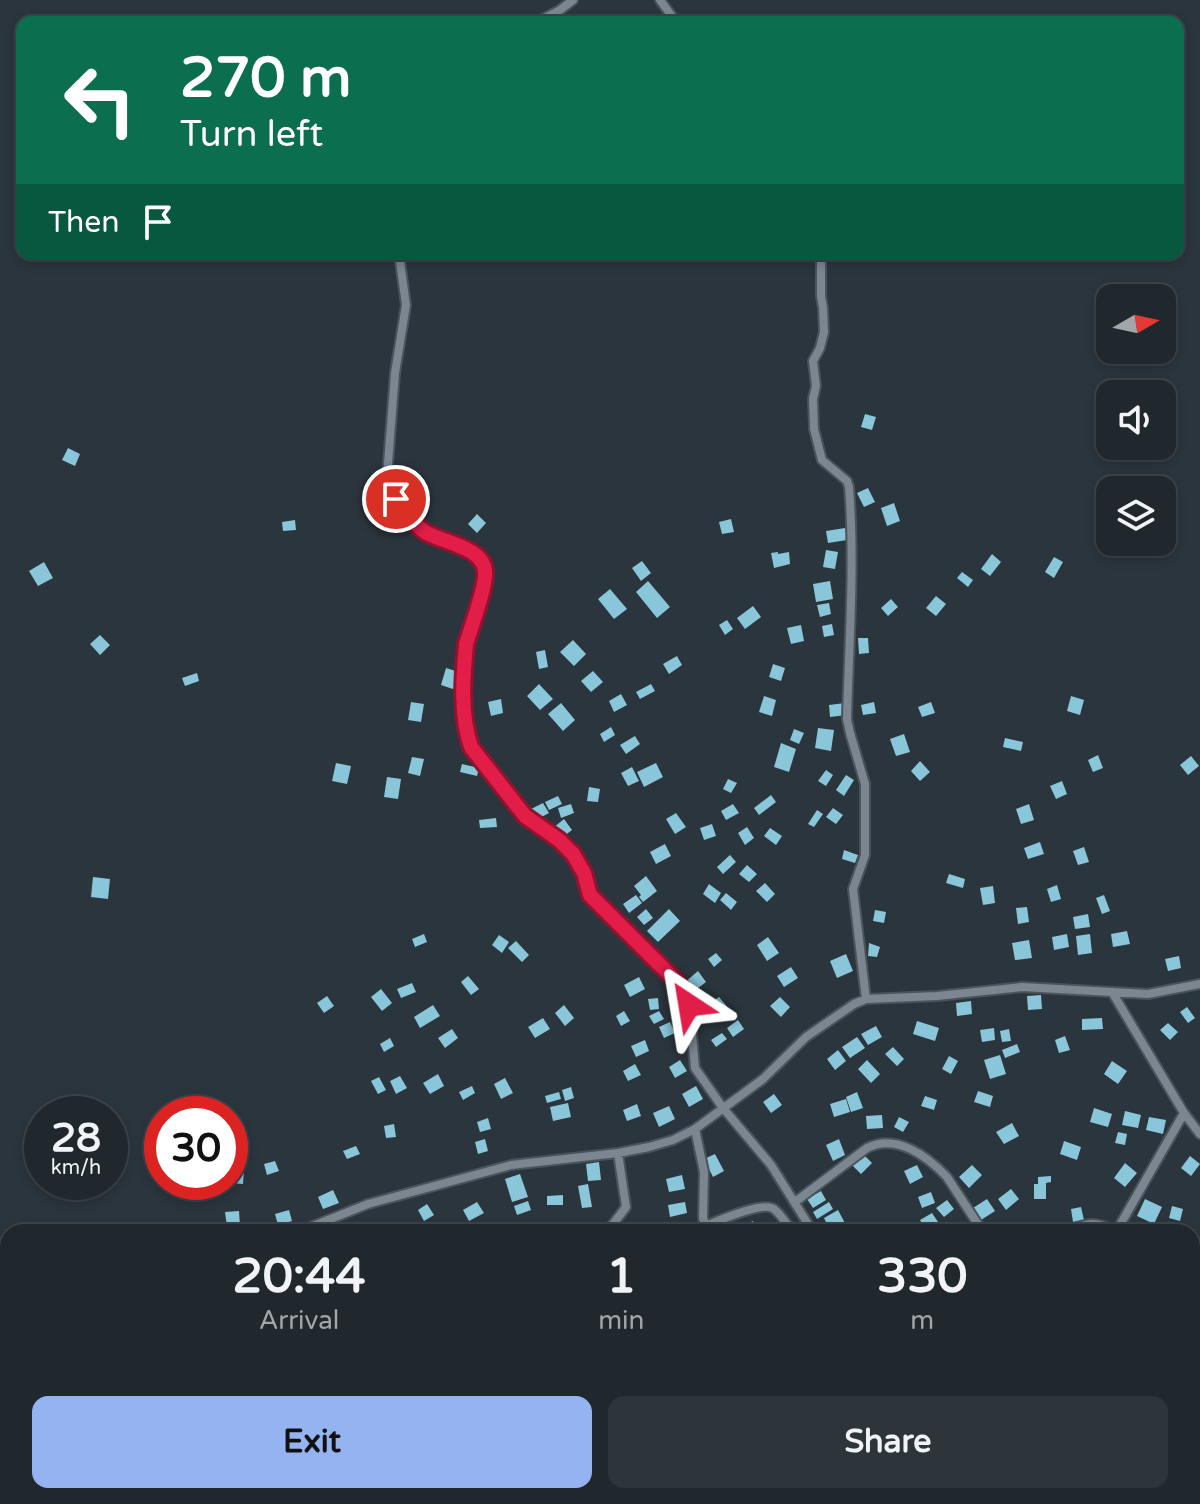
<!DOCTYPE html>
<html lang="en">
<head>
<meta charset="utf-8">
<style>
  :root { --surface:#20282e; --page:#2d343a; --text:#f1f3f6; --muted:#a2a6aa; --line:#3d444a; --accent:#95b2f1 }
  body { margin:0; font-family:"Varela Round",sans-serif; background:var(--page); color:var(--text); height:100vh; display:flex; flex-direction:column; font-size:30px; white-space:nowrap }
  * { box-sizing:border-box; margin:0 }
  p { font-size:26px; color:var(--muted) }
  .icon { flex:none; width:44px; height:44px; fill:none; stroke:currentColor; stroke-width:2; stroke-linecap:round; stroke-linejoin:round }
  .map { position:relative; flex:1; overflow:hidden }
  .panel { position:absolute; left:0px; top:1224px; width:1200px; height:280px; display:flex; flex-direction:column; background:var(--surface); border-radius:24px 24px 0 0; box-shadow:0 4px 12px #0003,0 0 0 2px var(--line) }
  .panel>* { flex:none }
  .guide { position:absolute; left:16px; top:16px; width:1168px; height:244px; border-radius:16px; box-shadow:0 4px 12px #0003,0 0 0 2px var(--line); background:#0b6e4f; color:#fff; overflow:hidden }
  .needle { width:52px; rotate:81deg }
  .buttons { position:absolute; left:1096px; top:284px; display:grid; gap:16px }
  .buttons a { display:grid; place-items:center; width:80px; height:80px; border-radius:16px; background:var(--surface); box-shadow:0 4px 12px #0003,0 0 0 2px var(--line); font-size:40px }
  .speed { position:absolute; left:24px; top:1096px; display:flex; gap:16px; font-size:40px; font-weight:700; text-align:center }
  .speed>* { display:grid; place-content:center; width:104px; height:104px; border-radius:50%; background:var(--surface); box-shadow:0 4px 12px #0003,0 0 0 2px var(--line); line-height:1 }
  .speed small { font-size:20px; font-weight:400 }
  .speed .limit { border:12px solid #d22; background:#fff; color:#111 }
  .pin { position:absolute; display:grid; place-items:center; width:68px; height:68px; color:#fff; margin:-34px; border:4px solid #fff; border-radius:50%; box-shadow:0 2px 8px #0007 }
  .me { position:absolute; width:88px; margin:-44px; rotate:327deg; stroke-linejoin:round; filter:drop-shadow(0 0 6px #0008) }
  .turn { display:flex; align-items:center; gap:28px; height:168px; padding:0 32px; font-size:36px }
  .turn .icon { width:104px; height:104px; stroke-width:2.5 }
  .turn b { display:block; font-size:56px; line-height:68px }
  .then { display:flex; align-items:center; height:76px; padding:0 32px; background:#0003; gap:16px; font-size:30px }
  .eta { display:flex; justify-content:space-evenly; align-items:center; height:136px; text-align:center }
  .eta b { font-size:48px; font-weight:700; line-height:56px }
  .cta { display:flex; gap:16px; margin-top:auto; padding:16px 32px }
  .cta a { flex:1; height:92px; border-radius:16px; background:var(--accent); color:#111; font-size:32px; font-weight:700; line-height:92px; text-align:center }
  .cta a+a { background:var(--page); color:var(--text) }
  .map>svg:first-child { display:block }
  .building { fill:#8ac6d9 }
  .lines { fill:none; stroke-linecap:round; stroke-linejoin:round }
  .minor-casing { stroke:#4b535a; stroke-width:12 }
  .minor { stroke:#7b8690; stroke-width:8 }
  .route-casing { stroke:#92132f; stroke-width:20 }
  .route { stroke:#e11d48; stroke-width:14 }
</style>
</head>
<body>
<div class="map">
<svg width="1200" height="1504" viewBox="0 0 1200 1504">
  <rect width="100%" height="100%" fill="#2b353d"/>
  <path class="building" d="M865,414L876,417L872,430L861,427Z
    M68,448L80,454L75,466L62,460Z
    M868,488L875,502L864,507L857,493Z
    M894,503L900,521L887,526L881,508Z
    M477,514L486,523L477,533L468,524Z
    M731,519L734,532L722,534L719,522Z
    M295,520L296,530L283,531L282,522Z
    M845,528L847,540L828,543L826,531Z
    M826,550L838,552L835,569L823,567Z
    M778,552V554L789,552L790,564L774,568L771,553Z
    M992,554L1001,562L990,576L981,569Z
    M1054,557L1063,562L1054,578L1045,572Z
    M642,561L651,573L641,581L632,568Z
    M44,562L53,578L38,586L29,571Z
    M962,572L973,580L968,587L957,578Z
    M648,581L670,607L657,618L636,592Z
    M830,581L833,599L816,602L813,584Z
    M610,589L627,609L614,619L598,599Z
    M936,596L946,604L936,616L926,608Z
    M891,599L898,607L888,616L881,608Z
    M829,603L831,614L820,617L817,605Z
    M753,606L761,617L745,629L737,618Z
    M727,620L733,629L725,635L719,625Z
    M832,624L834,635L824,637L822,626Z
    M801,625L804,641L791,644L787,628Z
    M100,635L110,645L100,655L90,644Z
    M858,638H868L869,653L859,654Z
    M573,640L586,654L574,666L560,652Z
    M545,650L548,667L539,669L536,652Z
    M677,656L682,665L669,674L663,664Z
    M773,664L785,668L781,681L769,677Z
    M446,668L459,672L453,689L441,685Z
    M593,671L603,682L591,692L581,681Z
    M197,673L199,681L185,686L182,678Z
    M539,684L553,699L540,710L527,696Z
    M651,684L655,691L640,699L636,692Z
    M621,694L627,705L614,712L609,701Z
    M764,696L776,700L772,716L759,712Z
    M1071,696L1084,700L1080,715L1067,711Z
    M501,699L503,713L491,716L488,702Z
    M411,702L424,704L421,722L408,720Z
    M874,702L876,713L863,715L861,705Z
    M931,702L935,713L922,717L918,707Z
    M561,703L575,720L563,731L548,714Z
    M845,703L846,715L830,717L829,705Z
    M611,727L615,735L604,742L600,734Z
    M818,728L834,730L831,751L815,748Z
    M794,729L804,733L799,744L790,740Z
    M904,734L910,752L896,756L890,739Z
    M635,736L640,744L626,754L620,745Z
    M1005,738L1023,742L1021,751L1003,747Z
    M781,743L796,749L789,772L774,767Z
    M1098,755L1103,768L1093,772L1088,760Z
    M1191,756L1199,766L1188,775L1180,765Z
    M412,757L424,759L420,776L408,773Z
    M920,761L930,772L920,781L911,771Z
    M336,763L351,766L347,784L332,781Z
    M656,763L663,777L644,787L637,772Z
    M462,764L479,768L477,776L460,772Z
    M632,767L639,781L628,786L621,773Z
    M826,770L833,775L826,786L818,781Z
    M846,775L854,780L844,796L836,790Z
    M387,777L401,779L398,799L384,797Z
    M728,779L737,783L731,793L723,789Z
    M1062,781L1067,794L1056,799L1050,786Z
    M589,787L600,789L598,802L587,801Z
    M771,795L776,802L759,815L754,808Z
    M558,796L562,804L549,810L545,802Z
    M543,803L549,813L536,820L531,809Z
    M571,804L574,813L561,818L558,808Z
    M733,804L739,813L726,820L721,811Z
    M1029,804L1034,820L1021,824L1016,809Z
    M833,808L843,815L836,824L826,817Z
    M817,810L823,814L814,827L808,824Z
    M676,813L686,827L675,834L666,819Z
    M496,818L497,827L480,828L479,820Z
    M564,819L572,830L560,839L553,828Z
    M712,824L716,836L704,840L700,828Z
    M747,827L754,838L745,845L738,833Z
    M770,828L782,836L776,845L764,836Z
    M1040,842L1044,854L1028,859L1024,848Z
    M665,844L671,856L656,864L650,852Z
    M1084,847L1089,862L1078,865L1073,851Z
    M844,850L858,855L855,863L842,859Z
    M730,855L736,862L723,874L717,867Z
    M747,865L757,874L749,882L739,874Z
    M949,874L965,879L963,888L946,883Z
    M646,876L657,891L643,902L639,897L641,895L634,886Z
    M93,877L110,879L108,899L91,897Z
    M765,883L775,894L767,902L756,891Z
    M709,884L721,893L715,903L703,894Z
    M1057,885L1061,899L1051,902L1047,889Z
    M993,886L995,903L983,905L980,888Z
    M726,893L737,902L731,910L720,900Z
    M636,895L642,903L629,913L623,904Z
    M1104,895L1110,911L1102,914L1096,898Z
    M1027,907L1029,922L1018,924L1016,908Z
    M646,909L653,918L644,925L637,917Z
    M669,909L680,921L658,942L647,931Z
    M875,910L886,912L884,923L873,921Z
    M1088,914L1090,927L1075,929L1073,917Z
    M1127,931L1130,944L1113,947L1111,934Z
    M424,934L427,942L415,947L412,939Z
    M1067,934L1069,947L1054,950L1052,937Z
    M1090,934L1092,953L1078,955L1076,936Z
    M499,935L509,942L502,953L492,945Z
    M768,937L779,953L767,961L757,945Z
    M1029,940L1032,958L1015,960L1012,943Z
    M516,941L529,955L522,962L508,948Z
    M869,943L880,947L877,957L868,956Z
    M716,953L722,960L714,967L708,959Z
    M846,954L853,971L837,978L830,961Z
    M1179,956L1181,968L1168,971L1165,959Z
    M791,967L798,978L784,987L777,976Z
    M698,971L706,982L692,993L684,983Z
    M468,976L479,989L471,995L461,982Z
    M639,977L645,989L630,997L624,985Z
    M412,983L416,992L401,998L397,989Z
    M381,989L392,1003L382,1011L371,997Z
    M1041,995L1042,1009L1028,1010L1027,996Z
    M327,996L334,1006L324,1013L317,1003Z
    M719,997L729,1009L719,1017L709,1004Z
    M780,997L790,1007L781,1017L770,1006Z
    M658,998L659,1009L650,1010L648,999Z
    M971,1001L972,1014L957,1016L956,1003Z
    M433,1005L440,1016L420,1028L414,1017Z
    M564,1005L574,1018L565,1026L555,1013Z
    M1187,1007L1195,1018L1188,1023L1180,1012Z
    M624,1011L630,1021L621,1026L616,1016Z
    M659,1011L664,1019L654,1024L649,1016Z
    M543,1018L550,1029L535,1038L528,1027Z
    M1102,1018L1103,1029L1082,1030V1019Z
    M738,1020L744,1029L733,1037L727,1028Z
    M917,1021L939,1028L935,1041L913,1034Z
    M670,1022L675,1033L664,1038L659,1027Z
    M1168,1023L1178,1032L1170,1040L1160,1030Z
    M876,1026L882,1037L868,1045L861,1034Z
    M994,1028L995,1040L982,1042L980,1030Z
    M452,1029L458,1038L445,1048L438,1038Z
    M1009,1029L1011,1041L1002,1042L1000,1031Z
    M722,1033L727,1039L716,1047L711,1040Z
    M1065,1036L1070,1050L1059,1053L1055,1040Z
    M857,1037L865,1048L850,1058L842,1047Z
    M390,1038L394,1046L384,1052L380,1044Z
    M645,1040L649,1051L636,1057L631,1046Z
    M1017,1044L1020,1052L1005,1058L1002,1050Z
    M893,1047L904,1059L897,1066L885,1054Z
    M838,1050L846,1061L835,1070L827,1059Z
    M1000,1055L1006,1074L990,1079L984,1060Z
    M949,1056L958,1061L951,1074L942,1069Z
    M680,1060L687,1071L675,1078L669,1067Z
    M867,1060L880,1074L871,1083L858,1069Z
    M1112,1061L1127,1071L1118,1084L1104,1074Z
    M635,1064L641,1075L628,1081L623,1071Z
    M438,1074L444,1086L430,1094L423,1083Z
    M400,1076L407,1088L396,1094L390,1081Z
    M379,1077L386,1090L378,1094L371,1081Z
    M505,1078L513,1093L501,1099L494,1084Z
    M472,1086L475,1093L463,1100L459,1092Z
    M696,1086L703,1099L689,1107L682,1094Z
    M571,1087L574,1098L565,1101L562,1090Z
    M978,1091L993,1096L990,1107L974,1102Z
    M559,1092L561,1099L547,1103L545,1096Z
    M857,1092L863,1108L851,1112L846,1097Z
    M774,1094L782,1105L771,1113L763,1102Z
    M925,1096L937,1100L934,1110L921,1106Z
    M846,1099L850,1112L834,1117L830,1104Z
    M217,1101L221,1114H199L197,1107Z
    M568,1103L571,1117L553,1121L550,1107Z
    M637,1104L641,1116L627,1121L623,1110Z
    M669,1106L675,1119L659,1127L653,1113Z
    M1094,1108L1112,1114L1108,1127L1090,1122Z
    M1125,1111L1141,1115L1138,1128L1122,1125Z
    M882,1115L883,1128L867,1129L866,1116Z
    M899,1117L909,1122L903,1132L894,1127Z
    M1149,1117L1166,1120L1163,1134L1146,1130Z
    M488,1118L491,1129L480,1132L477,1122Z
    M1012,1123L1019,1136L1004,1144L996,1132Z
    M394,1124L396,1137L386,1138L384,1126Z
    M244,1126L247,1142L236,1144L233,1128Z
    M1118,1132L1127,1134L1125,1145L1115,1143Z
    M485,1139L488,1151L478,1154L475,1142Z
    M839,1139L845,1155L833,1161L826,1145Z
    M1064,1141L1081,1147L1077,1160L1060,1154Z
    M356,1146L360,1154L347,1159L343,1151Z
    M715,1154L724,1171L713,1177L704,1159Z
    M863,1154L872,1163L861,1174L852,1165Z
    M1190,1156L1200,1164L1191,1176L1181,1168Z
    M275,1161L279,1171L267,1175L264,1164Z
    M599,1162L601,1180L588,1181L586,1164Z
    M1125,1163L1137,1173L1125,1187L1114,1178Z
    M917,1165L923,1177L910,1184L904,1171Z
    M972,1165L982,1175L969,1188L959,1177Z
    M231,1168L244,1170L243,1184L230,1183Z
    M520,1174L528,1197L512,1202L505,1179Z
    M682,1175L685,1189L669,1192L666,1179Z
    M1051,1176V1182L1046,1183V1199H1034V1184H1038V1177Z
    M588,1184L592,1207L582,1208L578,1186Z
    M1011,1189L1019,1199L1006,1210L998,1199Z
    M333,1190L339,1203L323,1209L318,1197Z
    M821,1191L826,1200L813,1208L807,1199Z
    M931,1192L935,1203L922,1208L918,1197Z
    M563,1195V1205H547V1196Z
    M987,1199L995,1211L981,1220L973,1208Z
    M1145,1199L1162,1207L1154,1224L1137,1216Z
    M947,1200L954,1209L944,1217L936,1208Z
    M528,1201L531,1210L517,1215L514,1206Z
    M477,1202L484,1213L469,1221L463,1210Z
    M685,1202L687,1213L670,1217L668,1205Z
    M829,1202L833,1209L817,1219L813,1212Z
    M427,1204L434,1215L424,1221L418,1210Z
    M1172,1206L1183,1209L1180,1221L1169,1218Z
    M1081,1207L1084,1220L1073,1222L1071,1209Z
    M289,1210L292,1221L278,1225L275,1214Z
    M838,1210L847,1227L838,1232H831L824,1218Z
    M239,1211L240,1226L227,1227L225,1212Z
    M932,1213L940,1225L927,1232L920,1220Z
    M753,1221L757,1232H739L738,1228Z
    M1196,1362L1200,1368V1381L1194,1384L1192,1381V1364Z
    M517,1496H538L525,1504H522Z
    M1102,1496H1121L1123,1501L1117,1504H1106Z"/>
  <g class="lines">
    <g class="minor-casing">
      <path id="minor" d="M660,0L676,22
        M537,22L560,10L573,0
        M399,254L406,305L395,373L388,464C388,473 388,481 391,489C395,501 415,526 426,532C444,543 484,547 485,571C486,585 471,628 466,644C463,677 460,715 471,747L525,816L559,840L573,854L584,873L590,895L681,988L686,995L690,1012L695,1068L723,1108L771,1165L813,1232
        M821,254V296L823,308L824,332L820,348L813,361L816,386L813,399L814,429L822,460L847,481L849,487C855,564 849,641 847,719L850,733L865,784V855L853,889L866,999
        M1112,992L1184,1113L1116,1232
        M1184,1113L1200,1134
        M695,1129L704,1172L703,1218L705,1224L708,1225C720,1220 764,1201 774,1209C788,1220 782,1227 803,1232
        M795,1202L867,1148C896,1133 927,1156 947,1177L983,1232
        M298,1232L368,1204L511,1165L618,1153L649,1147L673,1140L695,1129L763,1079L806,1037L854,1004L866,999L937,996L1022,987L1148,994L1200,984
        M607,1232L626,1207L618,1153
        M1063,1232C1088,1223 1092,1220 1117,1231
        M0,1329L8,1319
        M1192,1414L1200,1408
        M692,1496L696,1504
        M546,1504L551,1496
        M1017,1504L1018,1496"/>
    </g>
    <use href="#minor" class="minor"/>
  </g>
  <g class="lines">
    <g class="route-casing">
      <path id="route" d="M396,499C404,509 413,524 425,532C443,543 483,547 485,571C487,584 471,628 466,644C463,677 460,715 471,747L525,816L559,840L573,854L584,873L590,895L678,983L686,995L689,1005"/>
    </g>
    <use href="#route" class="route"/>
  </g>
</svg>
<div class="buttons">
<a><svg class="needle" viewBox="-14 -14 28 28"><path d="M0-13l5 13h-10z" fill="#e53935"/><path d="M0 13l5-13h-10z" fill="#a2a6aa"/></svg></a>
<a><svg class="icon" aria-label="sound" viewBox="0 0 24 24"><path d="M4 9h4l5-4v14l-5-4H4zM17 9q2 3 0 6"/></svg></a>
<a><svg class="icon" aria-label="layers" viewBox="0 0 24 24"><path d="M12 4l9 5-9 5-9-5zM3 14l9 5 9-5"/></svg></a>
</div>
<div class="speed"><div>28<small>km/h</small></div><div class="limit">30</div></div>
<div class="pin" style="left:396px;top:499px;background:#d93025"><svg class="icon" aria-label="arrive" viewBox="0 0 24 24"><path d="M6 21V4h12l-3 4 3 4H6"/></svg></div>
<svg class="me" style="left:689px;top:1005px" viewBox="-20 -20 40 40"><path d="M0-17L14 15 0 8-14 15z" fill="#e11d48" stroke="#fff" stroke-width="4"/></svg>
<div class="guide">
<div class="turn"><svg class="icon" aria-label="left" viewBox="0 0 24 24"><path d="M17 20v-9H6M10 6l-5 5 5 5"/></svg><div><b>270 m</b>Turn left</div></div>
<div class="then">Then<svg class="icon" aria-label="arrive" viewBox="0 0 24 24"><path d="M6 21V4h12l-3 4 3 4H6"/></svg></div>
</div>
<section class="panel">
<div class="eta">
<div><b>20:44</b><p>Arrival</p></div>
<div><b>1</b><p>min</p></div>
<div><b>330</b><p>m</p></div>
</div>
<div class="cta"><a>Exit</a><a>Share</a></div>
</section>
</div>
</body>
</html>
